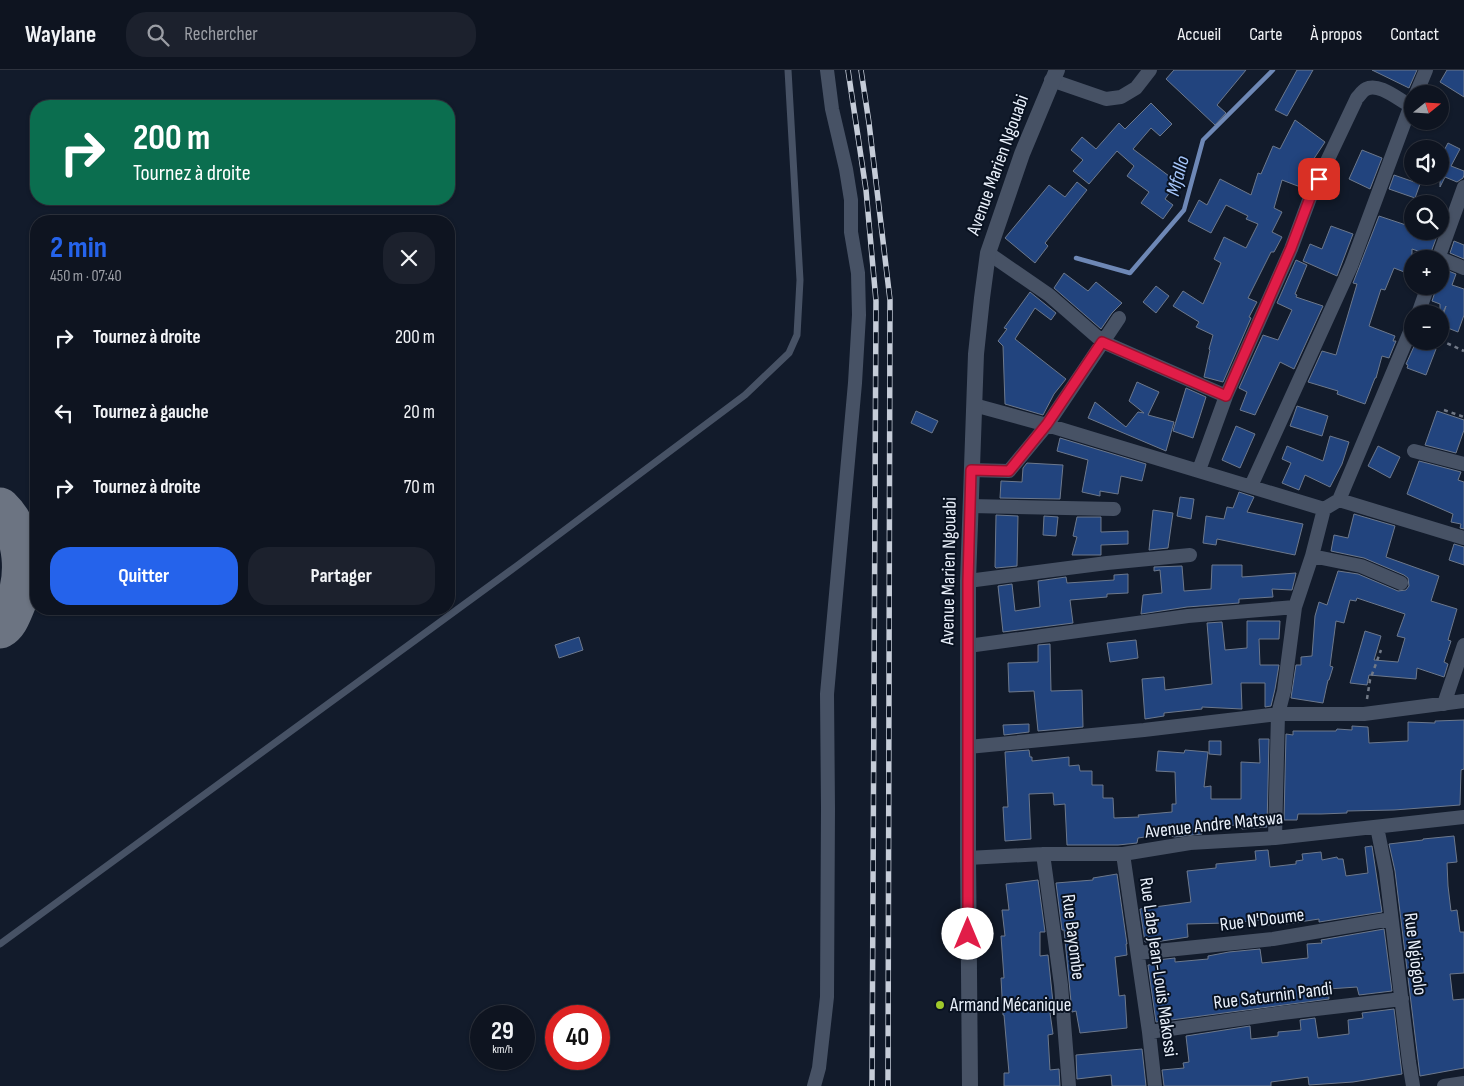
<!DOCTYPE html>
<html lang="fr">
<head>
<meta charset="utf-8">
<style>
  :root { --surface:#0e1420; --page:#1c212d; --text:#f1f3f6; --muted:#9b9ea5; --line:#2e333e; --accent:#2563eb }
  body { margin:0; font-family:"Sofia Sans Condensed",sans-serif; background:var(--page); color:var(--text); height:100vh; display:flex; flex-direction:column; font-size:19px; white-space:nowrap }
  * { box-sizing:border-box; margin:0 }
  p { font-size:16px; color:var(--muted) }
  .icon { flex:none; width:28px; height:28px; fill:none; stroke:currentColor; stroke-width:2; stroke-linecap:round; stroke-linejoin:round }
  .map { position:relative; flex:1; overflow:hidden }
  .details { position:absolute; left:30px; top:145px; width:425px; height:400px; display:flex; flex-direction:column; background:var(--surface); border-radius:20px; box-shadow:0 1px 4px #0004,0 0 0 1px var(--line) }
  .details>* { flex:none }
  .hud { position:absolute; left:30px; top:30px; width:425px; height:105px; border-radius:20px; box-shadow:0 1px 4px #0004,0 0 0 1px var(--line); background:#0b6e4f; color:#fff; overflow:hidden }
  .needle { width:32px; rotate:72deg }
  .controls { position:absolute; left:1404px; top:15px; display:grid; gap:10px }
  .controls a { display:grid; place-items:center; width:45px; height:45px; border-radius:50%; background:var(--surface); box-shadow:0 1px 4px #0004,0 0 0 1px var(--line); font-size:25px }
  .speed { position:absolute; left:470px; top:935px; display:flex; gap:10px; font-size:25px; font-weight:700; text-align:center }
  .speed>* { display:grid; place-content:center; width:65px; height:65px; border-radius:50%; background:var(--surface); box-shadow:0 1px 4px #0004,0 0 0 1px var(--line); line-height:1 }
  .speed small { font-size:12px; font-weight:400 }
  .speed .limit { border:8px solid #d22; background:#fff; color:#111 }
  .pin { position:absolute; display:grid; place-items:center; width:42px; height:42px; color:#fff; margin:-21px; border-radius:10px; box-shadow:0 2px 8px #0006 }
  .me { position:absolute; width:55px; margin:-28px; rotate:0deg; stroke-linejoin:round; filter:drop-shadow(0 0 4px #0008) }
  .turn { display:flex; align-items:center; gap:18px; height:105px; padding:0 20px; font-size:22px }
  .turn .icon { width:65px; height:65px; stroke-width:2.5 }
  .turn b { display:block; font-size:35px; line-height:42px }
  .round { display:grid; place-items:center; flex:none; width:52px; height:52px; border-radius:20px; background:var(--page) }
  .summary { display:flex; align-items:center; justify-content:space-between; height:85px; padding:0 20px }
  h1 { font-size:30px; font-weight:700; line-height:38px; color:var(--accent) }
  .primary-button { display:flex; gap:10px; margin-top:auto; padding:10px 20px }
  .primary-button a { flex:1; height:58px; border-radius:20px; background:var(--accent); color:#fff; font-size:20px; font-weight:700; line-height:58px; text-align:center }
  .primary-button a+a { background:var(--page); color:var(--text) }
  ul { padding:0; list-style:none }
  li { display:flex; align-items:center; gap:15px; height:75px; padding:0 20px }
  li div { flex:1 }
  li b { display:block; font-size:19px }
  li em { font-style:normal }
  header { display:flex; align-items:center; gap:30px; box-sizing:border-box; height:70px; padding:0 25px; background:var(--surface); border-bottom:1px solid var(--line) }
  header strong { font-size:24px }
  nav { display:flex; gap:28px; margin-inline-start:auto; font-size:18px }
  .search { width:350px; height:45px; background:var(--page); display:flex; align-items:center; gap:12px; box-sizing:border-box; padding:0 18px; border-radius:20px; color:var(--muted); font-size:19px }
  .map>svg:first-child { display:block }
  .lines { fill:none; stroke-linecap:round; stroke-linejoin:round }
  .stream { stroke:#6e88b6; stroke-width:4.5 }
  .taxiway { stroke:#6c7482; stroke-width:41 }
  .building { fill:#22447e; stroke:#6c788c }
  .path { stroke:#717987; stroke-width:2.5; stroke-dasharray:4 4; stroke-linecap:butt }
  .service { stroke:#475265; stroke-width:7 }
  .minor { stroke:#475265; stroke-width:14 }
  .tertiary { stroke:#475265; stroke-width:16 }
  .rail-casing { stroke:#c5ccd8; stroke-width:5.5 }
  .rail { stroke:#091221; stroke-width:4; stroke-dasharray:11; stroke-linecap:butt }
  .route-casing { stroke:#92132f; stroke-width:12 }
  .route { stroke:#e11d48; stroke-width:9 }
  .poi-dot { fill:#a0c92b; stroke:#091221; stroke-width:2 }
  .labels { text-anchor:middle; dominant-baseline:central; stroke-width:4; stroke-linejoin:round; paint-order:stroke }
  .street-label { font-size:19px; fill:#e9f0fb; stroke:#091221 }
  .poi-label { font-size:19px; fill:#e9f0fb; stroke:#091221; text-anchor:start }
  .water-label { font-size:20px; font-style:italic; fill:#a6c6fa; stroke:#091221 }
</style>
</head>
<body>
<header>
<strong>Waylane</strong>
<div class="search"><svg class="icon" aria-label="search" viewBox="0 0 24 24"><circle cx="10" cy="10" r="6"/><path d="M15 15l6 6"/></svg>Rechercher</div>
<nav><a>Accueil</a><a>Carte</a><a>À propos</a><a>Contact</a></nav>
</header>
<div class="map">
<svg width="1464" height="1016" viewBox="0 0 1464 1016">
  <rect width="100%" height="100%" fill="#121b2b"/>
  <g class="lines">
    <path class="stream" d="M1076,188L1130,203L1184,140L1203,70L1273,0"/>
    <path class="taxiway" d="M0,438C26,463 28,508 13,539C10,546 7,554 0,558"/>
  </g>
  <path class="building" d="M1174,0H1246L1217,35L1226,43L1215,55L1166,9Z
    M1297,0H1313L1287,46L1275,40Z
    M1372,0H1417L1409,18Z
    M1447,0H1464V27L1440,12Z
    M1151,33L1172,54L1160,66L1151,58L1133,79L1177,112L1165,129L1173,135L1163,149L1141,133L1149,122L1127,106L1134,96L1117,81L1089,114L1073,101L1083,90L1071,80L1082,67L1096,79L1119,53L1125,59Z
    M1295,50L1325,72L1311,93L1313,94L1303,118L1282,110L1274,138L1282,142L1272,162L1282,167L1274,182H1271L1248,228L1257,232L1249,247L1251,248L1223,312L1204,307L1210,280L1209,279L1213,265L1196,257L1199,252L1173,236L1183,221L1203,234L1221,193L1214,189L1224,167L1246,178L1258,154L1246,149L1248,146L1226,135L1211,163L1188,151L1199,130L1207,135L1220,109L1251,125L1258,103L1261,104L1273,76L1280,79Z
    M1448,73L1460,79L1451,96L1464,101V105L1463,108L1457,112L1445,107L1440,117V88Z
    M1362,80L1382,88L1370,119L1349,109Z
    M1394,105L1420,114L1415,128L1389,119Z
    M1077,112L1087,120L1045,173L1048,176L1035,193L1005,168L1049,115L1065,127Z
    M1379,146L1412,157V161H1424L1437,166L1430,185L1412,179V205L1394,198L1385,220L1381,219L1369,256L1395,266L1393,271H1396L1389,288L1382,286L1376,308H1375L1365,334L1337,324L1338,321L1308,312L1322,281L1336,285L1357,214L1353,213Z
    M1331,156L1353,164L1337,206L1303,191L1310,174L1322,179Z
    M1454,171L1464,175V189L1450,183Z
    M1296,190L1307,195L1295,224L1297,225L1296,227L1323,236L1294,299L1280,292L1255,345L1240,340L1247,322L1239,318L1263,265L1278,270L1292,240L1277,233Z
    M1441,198L1456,204L1452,215L1464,219V245L1458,262L1440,255L1446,236L1442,244H1440V234L1432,231L1437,216H1440Z
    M1064,203L1088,221L1096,212L1122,233L1112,243L1101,259L1054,218Z
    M1156,216L1169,226L1156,243L1143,232Z
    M1030,222L1056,243L1051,250L1035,238L1015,269L1066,309L1054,324L1043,345L1005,334L1003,276L998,271L1007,259L1004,258Z
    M1416,272L1436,279L1426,305L1407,298L1408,295L1406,294Z
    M1137,312L1159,322L1148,345L1174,352L1166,381L1088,348L1095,332L1126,357L1138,342L1144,343L1129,331Z
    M1186,318L1206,327L1193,368L1173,361Z
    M1297,336L1328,346L1322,366L1290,356Z
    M916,341L938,351L932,363L911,353Z
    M1437,341L1464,350V360L1456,383L1425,375Z
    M1236,356L1255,364L1240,398L1222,390Z
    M1330,366L1349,372L1342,394L1330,417L1305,405L1299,420L1282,413L1291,393L1282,389L1287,376L1323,391Z
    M1060,368L1146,394L1142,411L1121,406L1118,424L1100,421V426L1082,422L1088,390L1057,381Z
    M1378,376L1400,387L1390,408L1368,396Z
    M1419,391L1461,402L1458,410L1464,412V459L1460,458L1461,454L1451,452L1453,444L1407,424Z
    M1027,393L1063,395L1060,429L1000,428L1001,411L1022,412L1023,398Z
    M1239,422L1254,427L1247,442L1303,454L1295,485L1217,469L1216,475L1203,473L1206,446L1224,449L1227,437L1233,438Z
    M1180,427L1194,429L1191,449L1177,446Z
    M1153,440L1173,443L1168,478L1149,480Z
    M1354,444L1395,456L1386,487L1439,506L1431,531L1457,539L1448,570L1451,571L1444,592L1448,594L1444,607L1417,598L1416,609L1369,605L1367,615L1350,613L1365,561L1381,566L1374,590L1398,592L1405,568L1397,566L1405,544L1357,528L1356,531L1350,530L1344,553L1336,551L1330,596L1333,597L1329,610H1328L1323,633L1291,628L1296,595H1301V587L1312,586L1315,546L1319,532L1327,535L1338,501L1358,504L1398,521L1406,520L1409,516L1408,508L1404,505L1364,488L1331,481L1334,465L1348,468Z
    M996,445L1018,446L1017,496L996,498L995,497Z
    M1044,446L1058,447L1056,466L1043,465Z
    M1077,447H1101V462L1128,461V474L1101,475V485H1072L1077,467L1073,466Z
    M1454,474L1464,477V495L1449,490Z
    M1212,495H1242V507L1296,503L1295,508L1292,520L1272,519L1273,527L1239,529V533L1187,537L1141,544L1143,525L1162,523L1160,500L1154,501V497L1182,496L1184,521L1211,519Z
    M1128,504V523L1107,524V527L1070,530L1073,553L1003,562L998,516L1012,514L1015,541L1040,537L1038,511L1066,507L1067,513L1114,510V505Z
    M1247,551H1280L1279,569H1259L1260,595H1279L1275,619L1271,636L1265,637V613H1241L1242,639L1202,637V639L1164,643V646L1145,649L1142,609L1164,607L1165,620L1212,614L1207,553L1222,552L1225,580L1247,578Z
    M579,567L583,580L559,588L555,575Z
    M1136,570L1138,588L1110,592L1107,573Z
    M1050,574L1051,621L1082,620L1083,657L1038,661L1034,621L1009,622L1008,593L1038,592V575Z
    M1464,650V699L1461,700L1460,735L1394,740L1347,741V743L1321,744H1298L1297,750H1284L1286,664L1293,665V661H1336L1337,659L1352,660V656L1368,657L1369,673L1408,671V652L1435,653V651Z
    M1029,654V662L1004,665L1003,655Z
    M1259,669H1269L1267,757L1242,759V755L1202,756V764L1175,767L1171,766V763L1138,768L1137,773L1118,775H1067L1065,734L1054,735L1053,723L1029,724L1031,769L1005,771L1003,737H1008L1005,682L1029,680L1030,687H1032V691L1069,687V696L1079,695L1080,701H1092V715H1103V728H1113L1114,748L1139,747L1138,745L1172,742V734H1176L1175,702L1156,701L1158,681L1184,683L1185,680L1208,682L1204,717L1211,716V729H1241V692L1260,693Z
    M1209,671H1221V685L1209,684Z
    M1454,766L1457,792L1447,793L1448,816L1451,841L1457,840L1460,862H1464V903L1450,904L1453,930L1464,929V998L1420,1006L1395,801L1389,774L1423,770V769Z
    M1372,776L1382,842L1319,852V849L1286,854V852L1262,856L1261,850L1227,853L1187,854L1188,867L1155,872L1154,870L1145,872L1140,839L1191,832L1187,801L1216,798V794L1256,790L1255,781L1268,780L1270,797L1296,794V791L1303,790L1302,784L1321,782L1322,790L1337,787L1338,789H1343L1346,806L1368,803L1365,777Z
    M1117,804L1127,874H1126L1127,885L1115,887L1119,926L1125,925L1127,958L1080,963L1076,941L1072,942L1064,860H1062L1056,813L1093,810V808Z
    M1038,810L1045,862H1040V886L1048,885L1054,942L1050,943L1053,964L1048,965L1050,1000L1059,999L1060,1016H1004V1003H1009L1004,945H1003L1001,908H1004L1001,866H1005L1002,840H1009L1006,814Z
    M1384,859L1392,921L1359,925L1357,917L1328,919L1329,929L1156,952L1148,895L1158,894L1157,890L1175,888V892L1208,889V886L1229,882L1260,879L1262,893L1308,888L1307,874L1322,873L1321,870Z
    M1394,939L1402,1004L1353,1012L1309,1015L1308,1007L1271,1012V1016H1164L1162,1000L1184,998L1183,993L1189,992L1186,966L1250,956L1251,969L1278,966V962L1301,960L1300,950L1315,948L1318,968L1349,964L1348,950L1363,948L1362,943Z
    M1142,979L1146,1016H1112L1111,1005L1077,1009L1076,985Z"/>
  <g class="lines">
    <path class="path" d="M1440,270L1464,281
      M1444,340L1464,347
      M1367,629L1370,610L1381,580"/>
    <path class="service" d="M0,874L518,495L745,325L789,283L797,265L800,210L788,0"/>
    <path class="minor" d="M1051,10L1106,29L1121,27L1136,18L1150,0
      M1416,24L1426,0
      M988,183L1049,225L1103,272L1226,326
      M1439,188L1464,198
      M1438,189L1464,117
      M1418,244L1428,216
      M974,335L1047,355L1324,439
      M1414,381L1464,394
      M971,400L1009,401L1047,355L1119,248
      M1199,400L1226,326L1291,179L1311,125L1357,28C1360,25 1362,21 1366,19C1379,12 1399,30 1411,36
      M1251,416L1351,196L1412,32
      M1339,430L1464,468
      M970,436L1114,439
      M1312,486L1361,496L1401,513
      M968,511L1107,493L1190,485
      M968,576L1188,546L1295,537
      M1444,634L1464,575
      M968,677L1144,660L1278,644H1364L1464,631
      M1377,757L1386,802L1409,992L1413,1016
      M1275,768L1278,644L1284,621L1295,537L1312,486L1324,439L1339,430L1412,257
      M1043,784L1061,915L1069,1016
      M1123,784L1149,962L1155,1016
      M968,788L1043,784H1123L1190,773L1275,768L1464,747
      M1138,883L1273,869L1391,849
      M1149,962L1282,943L1402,929
      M814,1016L819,998L827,927L828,738L827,624L855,313L859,245L858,203L851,162V130L846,99L832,39L827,0
      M1444,1016L1464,1013"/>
    <path class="tertiary" d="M970,1016L968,788V511L976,284L982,228L988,183L1022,84L1057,0"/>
    <g class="rail-casing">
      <path id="rail" d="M848,0L866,120L876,231L872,1016
        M861,0L869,53L890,230L888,1016"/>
    </g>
    <use href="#rail" class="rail"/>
  </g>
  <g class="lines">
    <g class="route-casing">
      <path id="route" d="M968,864V511L971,400L1009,401L1047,354L1102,272L1226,326L1291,178L1311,125L1319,109"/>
    </g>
    <use href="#route" class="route"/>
  </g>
  <circle class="poi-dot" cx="940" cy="935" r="5"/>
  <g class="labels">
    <g class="street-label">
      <text transform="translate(998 95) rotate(-70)">Avenue Marien Ngouabi</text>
      <text transform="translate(949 501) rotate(-89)">Avenue Marien Ngouabi</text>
      <text transform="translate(1214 755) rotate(-6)">Avenue Andre Matswa</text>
      <text transform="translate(1262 850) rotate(-7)">Rue N'Doume</text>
      <text transform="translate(1073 867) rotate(83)">Rue Bayombe</text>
      <text transform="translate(1415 884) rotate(83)">Rue Ngiogolo</text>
      <text transform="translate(1158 897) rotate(82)">Rue Labe Jean-Louis Makossi</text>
      <text transform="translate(1273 926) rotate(-7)">Rue Saturnin Pandi</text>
    </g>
    <g class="poi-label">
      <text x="950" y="935">Armand Mécanique</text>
    </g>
    <g class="water-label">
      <text transform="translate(1178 106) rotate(-75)">Mfallo</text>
    </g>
  </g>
</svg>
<div class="controls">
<a><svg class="needle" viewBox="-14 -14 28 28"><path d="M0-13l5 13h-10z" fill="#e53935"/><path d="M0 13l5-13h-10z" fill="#9b9ea5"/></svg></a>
<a><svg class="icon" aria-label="sound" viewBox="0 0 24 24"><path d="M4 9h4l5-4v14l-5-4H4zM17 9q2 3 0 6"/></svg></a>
<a><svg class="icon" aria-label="search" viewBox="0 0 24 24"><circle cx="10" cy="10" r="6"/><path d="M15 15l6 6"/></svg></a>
<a>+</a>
<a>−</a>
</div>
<div class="speed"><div>29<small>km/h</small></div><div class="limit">40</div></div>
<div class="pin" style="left:1319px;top:109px;background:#d93025"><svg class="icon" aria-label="arrive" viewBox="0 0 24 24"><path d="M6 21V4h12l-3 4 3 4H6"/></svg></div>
<svg class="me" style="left:968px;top:864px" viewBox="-20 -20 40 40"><circle r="19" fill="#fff"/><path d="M0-13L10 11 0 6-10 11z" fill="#e11d48"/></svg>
<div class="hud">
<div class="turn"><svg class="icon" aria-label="right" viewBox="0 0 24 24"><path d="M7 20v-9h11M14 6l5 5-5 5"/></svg><div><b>200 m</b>Tournez à droite</div></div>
</div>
<section class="details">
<div class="summary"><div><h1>2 min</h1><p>450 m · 07:40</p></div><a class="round"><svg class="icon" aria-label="close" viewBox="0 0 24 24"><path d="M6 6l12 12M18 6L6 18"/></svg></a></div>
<ul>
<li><svg class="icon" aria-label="right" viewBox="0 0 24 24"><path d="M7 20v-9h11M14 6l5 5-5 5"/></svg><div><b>Tournez à droite</b></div><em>200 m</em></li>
<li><svg class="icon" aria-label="left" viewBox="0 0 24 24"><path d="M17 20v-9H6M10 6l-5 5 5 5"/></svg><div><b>Tournez à gauche</b></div><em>20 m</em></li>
<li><svg class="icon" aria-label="right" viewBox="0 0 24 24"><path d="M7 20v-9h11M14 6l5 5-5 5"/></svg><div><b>Tournez à droite</b></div><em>70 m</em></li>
</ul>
<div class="primary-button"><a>Quitter</a><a>Partager</a></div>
</section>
</div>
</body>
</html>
